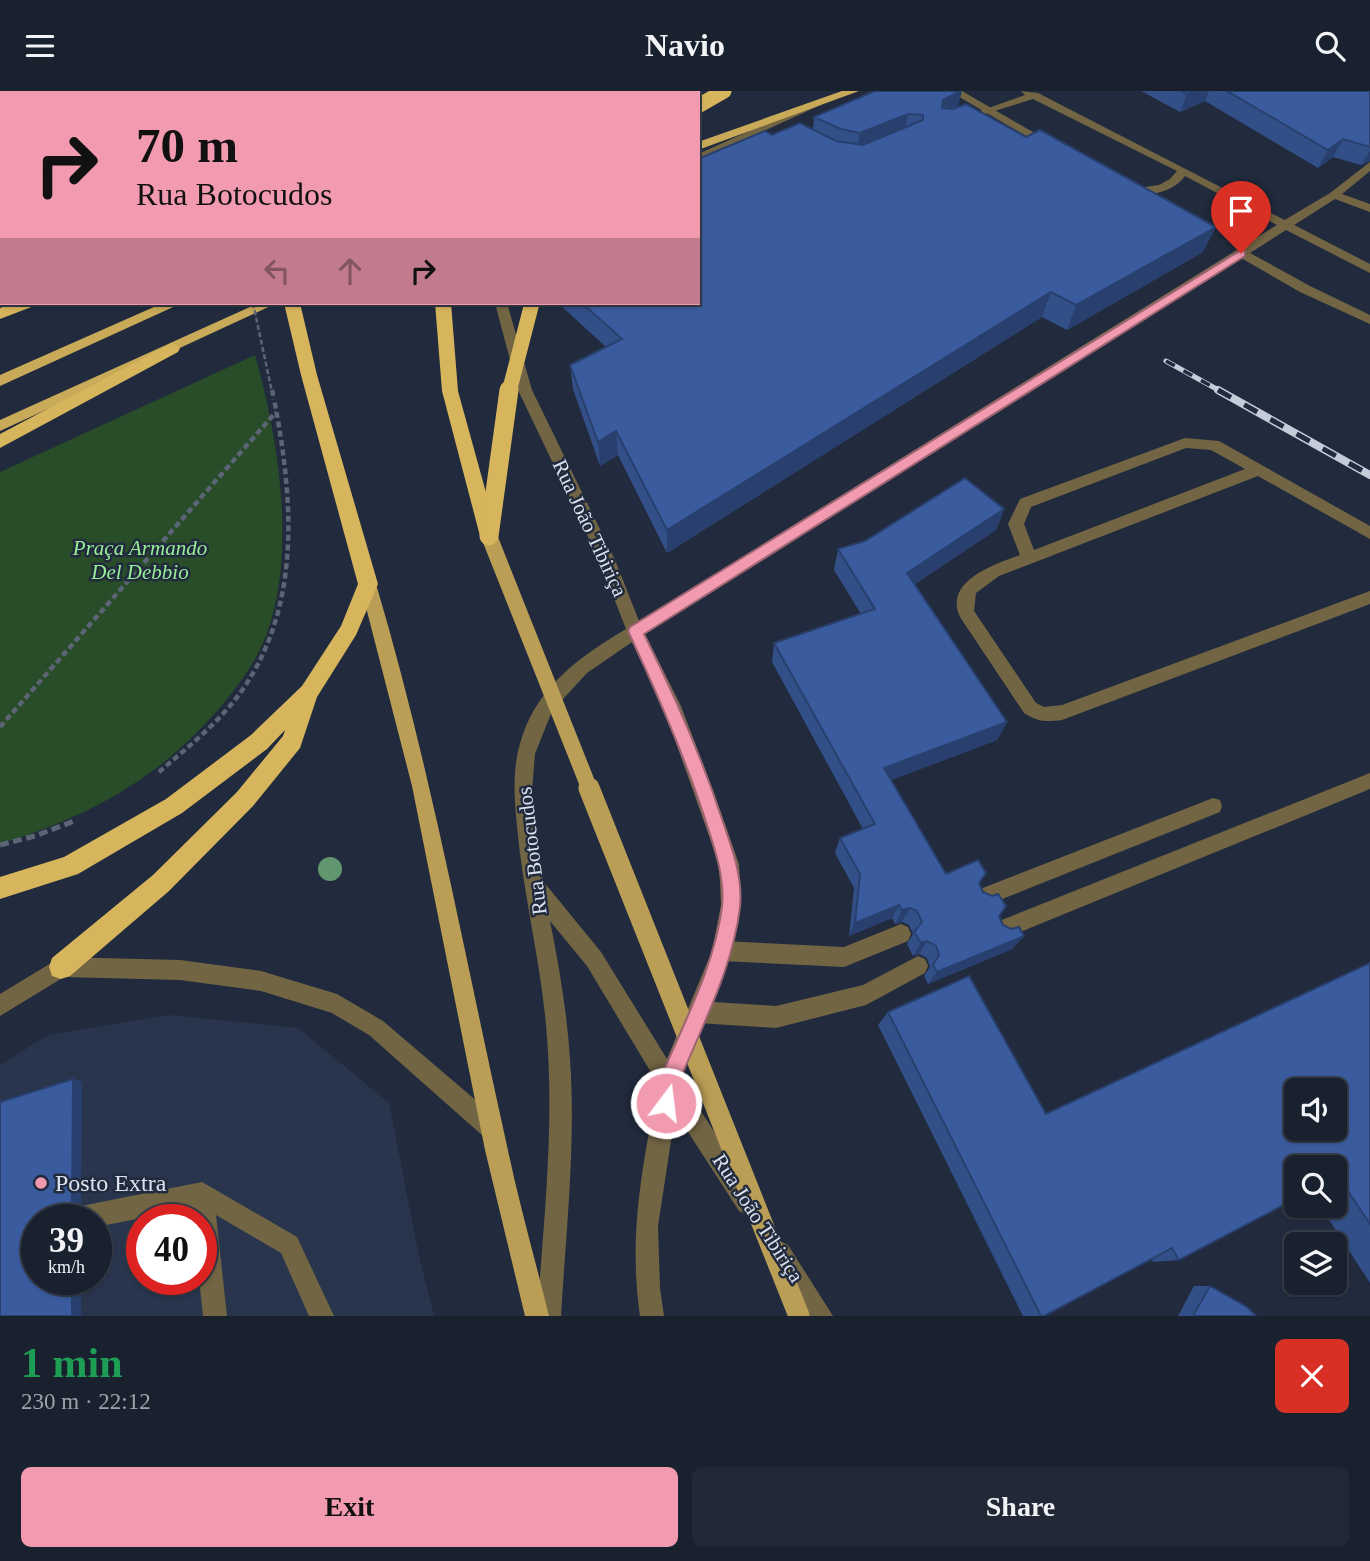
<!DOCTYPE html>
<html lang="en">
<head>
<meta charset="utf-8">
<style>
  :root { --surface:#19202e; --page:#222836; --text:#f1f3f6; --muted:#9fa3aa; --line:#373e4a; --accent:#f29ab0 }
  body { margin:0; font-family:"Times New Roman",serif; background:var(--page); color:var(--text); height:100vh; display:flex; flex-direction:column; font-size:26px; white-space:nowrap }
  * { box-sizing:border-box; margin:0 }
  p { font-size:23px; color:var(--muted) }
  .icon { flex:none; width:38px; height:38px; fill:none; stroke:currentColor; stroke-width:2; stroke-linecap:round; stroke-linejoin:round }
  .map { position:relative; height:1225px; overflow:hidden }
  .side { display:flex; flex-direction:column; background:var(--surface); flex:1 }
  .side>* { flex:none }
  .hud { position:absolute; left:0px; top:0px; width:700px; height:214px; box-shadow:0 2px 5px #0004,0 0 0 2px var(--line); background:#f29ab0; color:#111; overflow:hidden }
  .tools { position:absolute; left:1284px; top:987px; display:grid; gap:14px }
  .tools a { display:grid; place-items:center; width:63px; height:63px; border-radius:10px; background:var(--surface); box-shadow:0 2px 5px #0004,0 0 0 2px var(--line); font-size:35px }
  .speed { position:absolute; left:21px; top:1113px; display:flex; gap:14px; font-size:35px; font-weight:700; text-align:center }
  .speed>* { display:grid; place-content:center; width:91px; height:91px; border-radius:50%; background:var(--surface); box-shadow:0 2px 5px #0004,0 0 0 2px var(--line); line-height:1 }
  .speed small { font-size:18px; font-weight:400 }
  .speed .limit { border:10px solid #d22; background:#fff; color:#111 }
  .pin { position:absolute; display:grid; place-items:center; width:60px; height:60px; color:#fff; margin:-72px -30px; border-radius:50% 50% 50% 0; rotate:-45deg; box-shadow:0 0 7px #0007 }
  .pin .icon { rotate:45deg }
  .me { position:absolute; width:77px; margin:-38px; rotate:15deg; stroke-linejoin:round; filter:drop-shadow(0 0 5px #0008) }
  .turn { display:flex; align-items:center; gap:24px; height:147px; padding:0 21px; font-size:32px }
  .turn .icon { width:91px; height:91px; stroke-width:2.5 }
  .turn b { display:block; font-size:49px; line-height:60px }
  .lanes { display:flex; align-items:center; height:66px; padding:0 21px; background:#0003; justify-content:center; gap:35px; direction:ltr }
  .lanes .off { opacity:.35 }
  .round { display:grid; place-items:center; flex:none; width:74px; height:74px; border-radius:10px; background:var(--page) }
  .head { display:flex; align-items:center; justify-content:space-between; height:119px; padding:0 21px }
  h1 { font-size:42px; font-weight:700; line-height:52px; color:#1e9e55 }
  .button { display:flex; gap:14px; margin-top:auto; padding:14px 21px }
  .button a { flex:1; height:80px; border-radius:10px; background:var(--accent); color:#111; font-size:28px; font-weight:700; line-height:80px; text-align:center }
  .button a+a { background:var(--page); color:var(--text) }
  header { display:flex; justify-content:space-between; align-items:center; height:91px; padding:0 21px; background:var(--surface); font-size:32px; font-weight:700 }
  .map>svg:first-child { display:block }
  .built { fill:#28354d; fill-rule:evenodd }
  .green { fill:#284d28 }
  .water { fill:#19878d }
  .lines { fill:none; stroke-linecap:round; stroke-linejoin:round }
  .path-far1 { stroke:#5c6575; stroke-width:4.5; stroke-dasharray:6 3.5; stroke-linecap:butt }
  .path { stroke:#5c6575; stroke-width:5; stroke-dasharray:9 4.5; stroke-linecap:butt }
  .service { fill:#726544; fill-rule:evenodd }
  .minor { fill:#726544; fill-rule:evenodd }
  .tertiary { fill:#726544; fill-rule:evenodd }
  .primary { fill:#ba9e56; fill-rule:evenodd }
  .trunk { fill:#c8aa59; fill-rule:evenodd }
  .motorway { fill:#d6b55c; fill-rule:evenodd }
  .rail-far1-casing { stroke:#c5ccd9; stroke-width:5 }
  .rail-casing { stroke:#c5ccd9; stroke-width:8 }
  .rail-far1 { stroke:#212b3d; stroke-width:3.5; stroke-dasharray:10; stroke-linecap:butt }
  .rail { stroke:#212b3d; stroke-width:5; stroke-dasharray:15; stroke-linecap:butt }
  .path-bridge-far1 { stroke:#5c6575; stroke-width:2.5; stroke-dasharray:5 2.5; stroke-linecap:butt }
  .path-bridge { stroke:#5c6575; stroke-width:4.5; stroke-dasharray:6 3.5; stroke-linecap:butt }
  .primary-bridge-far1 { stroke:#ba9e56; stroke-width:16 }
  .primary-bridge { stroke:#ba9e56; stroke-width:21 }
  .motorway-bridge-far1 { stroke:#d6b55c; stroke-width:15 }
  .motorway-bridge { stroke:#d6b55c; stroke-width:19 }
  .tree { fill:#62966e }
  .wall { fill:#324f88 }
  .shaded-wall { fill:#29406f }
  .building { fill:#3a5c9e; stroke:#29406f; stroke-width:2; fill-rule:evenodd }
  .route { fill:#f29ab0; stroke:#9d6472; stroke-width:2 }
  .poi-dot { fill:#f29ab0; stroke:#212b3d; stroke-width:2.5 }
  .labels { text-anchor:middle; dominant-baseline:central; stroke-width:5; stroke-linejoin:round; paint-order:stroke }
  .street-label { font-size:21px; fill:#dbe2ee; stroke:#212b3d }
  .park-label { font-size:21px; font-style:italic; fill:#98ee97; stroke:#212b3d }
  .near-poi-label { font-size:24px; fill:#dbe2ee; stroke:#212b3d; text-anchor:start }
</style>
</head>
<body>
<header><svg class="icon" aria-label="menu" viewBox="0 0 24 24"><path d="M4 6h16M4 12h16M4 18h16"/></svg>Navio<svg class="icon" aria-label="search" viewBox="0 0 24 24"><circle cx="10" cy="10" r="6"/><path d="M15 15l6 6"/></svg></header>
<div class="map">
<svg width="1370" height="1225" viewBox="0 0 1370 1225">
  <rect width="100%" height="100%" fill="#212b3d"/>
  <path class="built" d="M168,924L298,937L389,1012L420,1170L434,1225H0V974L48,944ZM37,1129H96V1188H37ZM142,1129H201V1188H142Z"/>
  <path class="green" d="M255,264C278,346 297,460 267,542C258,568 240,593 222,614C161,687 90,725 0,753V381Z"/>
  <path class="water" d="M61,0H442L55,2Z"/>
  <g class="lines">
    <path class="path-far1" d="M0,636L276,321
      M159,681C188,656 221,630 243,598C302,512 293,406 274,308"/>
    <path class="path" d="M0,754L35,745L77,729"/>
    <path class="service" d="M949,0H962L1057,55L1047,57Z
      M1185,347L1219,350L1370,435V448L1258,385L999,485L976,502L974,520L1036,612L1044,616L1062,614L1370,500V513L1062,629C1046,631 1038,631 1024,622L960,526C943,490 995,473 1020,464L1008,433L1020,408ZM1186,357L1211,359L1245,378L1034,459L1024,433L1031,416Z
      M1370,682V698L1001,849L994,846L991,839L994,832Z
      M1213,707L1220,709L1222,715L1220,721L982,816L975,814L972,807L975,800Z
      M901,833L908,836L911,843L908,850L844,876L722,870L715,867L712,860L715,853L722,850L844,856Z
      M918,865L925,868L928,875L925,882L866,914L776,937L698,932L691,928L687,921L691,914L698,910L776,915L863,894Z
      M202,1091L297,1146L334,1225H309L281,1162L216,1124L227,1225H203L199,1188H201V1129H193L192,1117L96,1136V1129L69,1127L73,1119L81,1115Z"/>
    <path class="minor" d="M1370,71V80L1342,103L1370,113V121L1335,108L1291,136H1283V130L1330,102Z
      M669,980L677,983L755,1104L759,1112L755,1120L747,1124L739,1120L661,999L658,991L661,983Z
      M780,1150L788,1154L833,1225H807L768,1162L772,1154Z"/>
    <path class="tertiary" d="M1021,0L1038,2L1370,173V182L1286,139L1250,162L1310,195L1370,224V233L1300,201L1241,167L645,543L681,615L714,702L739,773L741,814L732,860L680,991L658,1135L660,1197L664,1225H640C628,1142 643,1074 658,993L587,875L550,830C559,875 567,921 570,968C576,1053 566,1140 561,1225H537C544,1128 555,1031 546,934C540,867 523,802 517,735C514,704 512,676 522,646C539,594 581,565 626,538L599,469L518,299L495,212H507L532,299L615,469L639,530L1277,134L1185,85C1173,101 1151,106 1131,102V98L1159,94L1170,88L1177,80L1033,8L985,23L980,20L1025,4ZM632,551L663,615L719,773L721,814L712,860L667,968L601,861L543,790L532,700L535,663L552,620L587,582Z
      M814,11L823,13L698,70V63Z
      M61,866L180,869L261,880L337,903L383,930L499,1029L502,1037L499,1045L491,1048L483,1045L369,944L332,922L261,900L180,889L64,886L0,925V903Z"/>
    <path class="primary" d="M368,487L376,493C431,678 465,867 507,1055C519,1112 535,1168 549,1225H525L485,1059L412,695L360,493Z"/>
    <path class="trunk" d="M842,0H859L698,59V51Z
      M163,212H182L0,295V284Z
      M259,212H277L0,340V329Z"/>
    <path class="motorway" d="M230,0H242L243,2H231Z
      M257,0H269L256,2Z
      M433,0H445V2H433Z
      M582,0H597L581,2Z
      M15,212H37L34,215L0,228V217Z
      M284,212H300L317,284L378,493L356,544L317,606L300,657L253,715L169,800L70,885L61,888L52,885L49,876L52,867L153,784L237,701L283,645L285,639L267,658L182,722L78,783L0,808V786L64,766L166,708L251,644L302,595L341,535L358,493L301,284Z
      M435,212H451L458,300L498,445L496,450H482L480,445L442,300Z
      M172,252L180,257L178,261L0,357V343Z"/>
    <g class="rail-far1-casing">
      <path id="rail-far1" d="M1166,270L1222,301"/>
    </g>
    <g class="rail-casing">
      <path id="rail" d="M1218,299L1370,384"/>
    </g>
    <use href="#rail-far1" class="rail-far1"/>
    <use href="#rail" class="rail"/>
    <path class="path-bridge-far1" d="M253,212L272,301"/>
    <path class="path-bridge" d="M272,299L274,308"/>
    <path class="primary-bridge-far1" d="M489,445L590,699"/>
    <path class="primary-bridge" d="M589,697L799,1225"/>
    <path class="motorway-bridge-far1" d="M698,15L724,0
      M509,301L532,212"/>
    <path class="motorway-bridge" d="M489,445L509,299"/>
  </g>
  <circle class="tree" cx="330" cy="778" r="12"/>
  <path class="wall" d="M1141,0H1370V70L1361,74L1333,66L1318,77L1205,10L1180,21Z
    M958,16L1203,161L1067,239L1042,226L667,462L618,364L600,375L573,298L570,274L606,256L558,212H698L772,44L813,38L814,26Z
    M1004,418L996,439L915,493L1007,631L997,649L891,689L946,783L979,792L983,801L999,825L1003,834L1024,845L1012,858L928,893L924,885L930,876L927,867L919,863L913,865L907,853L913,843L909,834L902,831L895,833L892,827L849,845L854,797L835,762L840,747L863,738L772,571L774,552L861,523L834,479L838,458Z
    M1370,872V1192L1320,1115H1335V1076L1179,1169L1153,1171L1152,1168L1044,1225H1023L878,934L888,921L1046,1023Z
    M1194,1195H1210L1256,1225H1178Z"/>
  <path class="shaded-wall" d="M961,0H962L956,24L938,34L943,9Z
    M1194,0H1209L1205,10L1180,21L1187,3Z
    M908,23L903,47L856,66L860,42Z
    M1343,48L1333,66L1318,77L1328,59Z
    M1370,60V70L1361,74Z
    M1216,136L1203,161L1067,239L1076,214Z
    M1051,201L1042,226L667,462V439Z
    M616,340L618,364L600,375L598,351Z
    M1004,418L996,439L901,502L907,482Z
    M1007,631L997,649L877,694L884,677Z
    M899,814L892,827L849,845L855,832Z
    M910,817L902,831L895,833L902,819Z
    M1024,845L1012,858L928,893L937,881Z
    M927,850L919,863L913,865L921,852Z
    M73,988L82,991L81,1112L72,1117L67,1126L68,1129L60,1128L57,1125Z
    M72,1188H81V1225H71Z"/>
  <path class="building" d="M875,0H961L943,9L942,17L953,18L966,13L1026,46L1040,39L1216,136L1076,214L1051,201L667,439L616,340L598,351L570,274L622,248L582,212H698V68L765,40L772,44L800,32L836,50L863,54L923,29V24L908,23L860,42L841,38L814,26Z
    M1181,0H1194L1187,3Z
    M1227,0H1370V56L1343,48L1328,59Z
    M965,387L1004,418L907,482L1007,631L884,677L946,783L978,769L986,782L979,792L983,801L992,805L998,803L1006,815L999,825L1003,834L1011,838L1019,836L1024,845L937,881L933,874L939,864L936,855L927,850L921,852L914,841L922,831L917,820L910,817L902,819L899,814L855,832L860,783L840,747L875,733L774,552L875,518L838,458L865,450Z
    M1370,872V1133L1338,1085L1335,1087V1076H1297V1107L1179,1169L1172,1157L1044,1225H1041L888,921L969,885L1046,1023ZM1297,999H1335V1038H1297Z
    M73,988L72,1111L63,1115L57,1125L60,1128L65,1129H37V1188H72V1225H0V1011Z
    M1210,1195L1247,1216L1256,1225H1193Z"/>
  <path class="route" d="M1241,159L1245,160V165L644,543C674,603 701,664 722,728C732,757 743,786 740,816C733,877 702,935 679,991L673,1019L666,1022L658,1019L655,1012L659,991C682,935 714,877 722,816C725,785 714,756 705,728C684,663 657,602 628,540L630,536Z"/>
  <circle class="poi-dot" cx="41" cy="1092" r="7"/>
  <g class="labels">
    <g class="street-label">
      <text transform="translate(590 437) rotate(65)">Rua João Tibiriça</text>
      <text transform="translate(532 760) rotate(-97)">Rua Botocudos</text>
      <text transform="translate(758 1127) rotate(57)">Rua João Tibiriça</text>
    </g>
    <g class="park-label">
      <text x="140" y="457">Praça Armando<tspan x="140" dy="24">Del Debbio</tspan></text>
    </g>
    <g class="near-poi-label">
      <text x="55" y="1092">Posto Extra</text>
    </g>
  </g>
</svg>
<div class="tools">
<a><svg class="icon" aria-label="sound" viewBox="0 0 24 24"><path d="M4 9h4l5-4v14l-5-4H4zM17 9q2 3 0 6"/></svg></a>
<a><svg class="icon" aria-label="search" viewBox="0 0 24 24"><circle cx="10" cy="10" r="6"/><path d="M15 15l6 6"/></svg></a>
<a><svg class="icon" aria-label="layers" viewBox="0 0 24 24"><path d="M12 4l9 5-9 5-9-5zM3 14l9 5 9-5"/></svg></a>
</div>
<div class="speed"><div>39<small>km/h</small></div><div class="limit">40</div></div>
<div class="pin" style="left:1241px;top:162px;background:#d93025"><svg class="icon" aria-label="arrive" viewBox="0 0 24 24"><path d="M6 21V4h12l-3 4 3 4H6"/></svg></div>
<svg class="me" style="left:666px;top:1012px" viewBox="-20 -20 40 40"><circle r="17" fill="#f29ab0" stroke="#fff" stroke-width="3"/><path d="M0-11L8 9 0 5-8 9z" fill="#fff"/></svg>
<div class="hud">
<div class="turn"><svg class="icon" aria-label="right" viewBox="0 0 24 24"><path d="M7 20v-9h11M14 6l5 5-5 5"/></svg><div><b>70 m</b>Rua Botocudos</div></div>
<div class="lanes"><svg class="icon off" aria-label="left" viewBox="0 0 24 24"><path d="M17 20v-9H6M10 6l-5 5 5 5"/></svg><svg class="icon off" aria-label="ahead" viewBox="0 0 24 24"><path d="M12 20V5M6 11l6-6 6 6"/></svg><svg class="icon" aria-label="right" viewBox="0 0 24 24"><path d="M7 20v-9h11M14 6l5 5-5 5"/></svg></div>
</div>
</div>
<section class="side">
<div class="head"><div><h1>1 min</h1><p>230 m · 22:12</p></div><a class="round" style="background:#d93025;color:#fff"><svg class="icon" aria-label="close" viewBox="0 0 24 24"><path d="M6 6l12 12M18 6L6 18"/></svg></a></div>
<div class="button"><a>Exit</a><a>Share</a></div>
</section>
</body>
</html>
